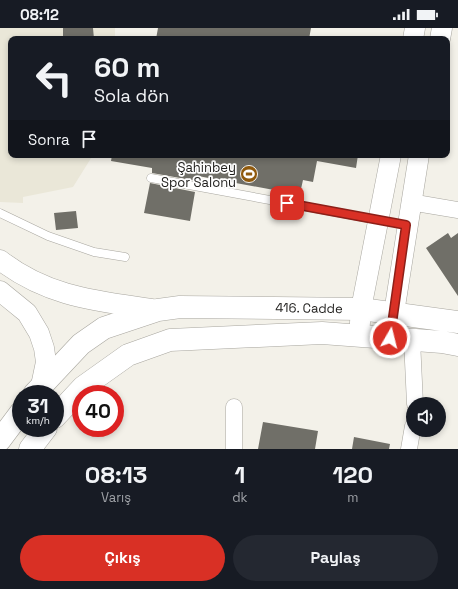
<!DOCTYPE html>
<html lang="tr">
<head>
<meta charset="utf-8">
<style>
  :root { --surface:#171b24; --page:#242831; --text:#f1f3f6; --muted:#9ea1a6; --accent:#d93025 }
  body { margin:0; font-family:"Space Grotesk",sans-serif; background:var(--page); color:var(--text); height:100vh; display:flex; flex-direction:column; font-size:15px; white-space:nowrap }
  * { box-sizing:border-box; margin:0 }
  p { font-size:13px; color:var(--muted) }
  .icon { flex:none; width:22px; height:22px; fill:none; stroke:currentColor; stroke-width:2; stroke-linecap:round; stroke-linejoin:round }
  .map { position:relative; height:421px; overflow:hidden }
  .details { display:flex; flex-direction:column; background:var(--surface); flex:1 }
  .details>* { flex:none }
  .guide { position:absolute; left:8px; top:8px; width:442px; height:122px; border-radius:8px; box-shadow:0 2px 6px #0003; background:#171b24; color:var(--text); overflow:hidden }
  .buttons { position:absolute; left:406px; top:369px; display:grid; gap:8px }
  .buttons a { display:grid; place-items:center; width:40px; height:40px; border-radius:50%; background:var(--surface); box-shadow:0 2px 6px #0003; font-size:20px }
  .speed { position:absolute; left:12px; top:357px; display:flex; gap:8px; font-size:20px; font-weight:700; text-align:center }
  .speed>* { display:grid; place-content:center; width:52px; height:52px; border-radius:50%; background:var(--surface); box-shadow:0 2px 6px #0003; line-height:1 }
  .speed small { font-size:10px; font-weight:400 }
  .speed .limit { border:6px solid #d22; background:#fff; color:#111 }
  .pin { position:absolute; display:grid; place-items:center; width:34px; height:34px; color:#fff; margin:-17px; border-radius:8px; box-shadow:0 2px 6px #0006 }
  .me { position:absolute; width:44px; margin:-22px; rotate:8deg; stroke-linejoin:round; filter:drop-shadow(0 0 3px #0008) }
  .turn { display:flex; align-items:center; gap:14px; height:84px; padding:0 20px; font-size:18px }
  .turn .icon { width:52px; height:52px; stroke-width:2.5 }
  .turn b { display:block; font-size:28px; line-height:34px }
  .then { display:flex; align-items:center; height:38px; padding:0 20px; background:#0003; gap:8px; font-size:15px }
  .eta { display:flex; justify-content:space-evenly; align-items:center; height:68px; text-align:center }
  .eta b { font-size:24px; font-weight:700; line-height:28px }
  .button { display:flex; gap:8px; margin-top:auto; padding:8px 20px }
  .button a { flex:1; height:46px; border-radius:24px; background:var(--accent); color:#fff; font-size:16px; font-weight:700; line-height:46px; text-align:center }
  .button a+a { background:var(--page); color:var(--text) }
  .status { display:flex; justify-content:space-between; align-items:center; height:28px; padding:0 20px; background:var(--surface); direction:ltr }
  .status svg { height:11px; fill:currentColor }
  .map>svg:first-child { display:block }
  .built { fill:#eae7d8 }
  .building { fill:#706f68 }
  .lines { fill:none; stroke-linecap:round; stroke-linejoin:round }
  .service-casing { stroke:#a8a69f; stroke-width:9 }
  .minor-casing { stroke:#a8a69f; stroke-width:17 }
  .tertiary-casing { stroke:#a8a69f; stroke-width:21 }
  .secondary-casing { stroke:#a8a69f; stroke-width:23 }
  .service { stroke:#fff; stroke-width:8 }
  .minor { stroke:#fff; stroke-width:16 }
  .tertiary { stroke:#fff; stroke-width:20 }
  .secondary { stroke:#fff; stroke-width:22 }
  .route-casing { stroke:#8d1f18; stroke-width:10 }
  .route { stroke:#d93025; stroke-width:7 }
  .labels { text-anchor:middle; dominant-baseline:central; stroke-width:3.5; stroke-linejoin:round; paint-order:stroke }
  .poi-label { font-size:13px; fill:#1e1d1b; stroke:#fff; text-anchor:end }
  .street-label { font-size:13px; fill:#1e1d1b; stroke:#fff }
</style>
</head>
<body>
<div class="status"><b>08:12</b><svg viewBox="0 0 49 12"><path d="M0 12V9h3v3zM5 12V6h3v6zM10 12V3h3v9zM15 12V0h3v12zM26 1h20v11H26zM47 4h2v5h-2z"/></svg></div>
<div class="map">
<svg width="458" height="421" viewBox="0 0 458 421">
  <rect width="100%" height="100%" fill="#f3f1e9"/>
  <path class="built" d="M0,0H115V11H11V127H93L73,159L23,169V175L0,174Z"/>
  <path class="building" d="M63,0H93L94,11H63Z
    M158,0H311L309,11H156Z
    M112,127H358L356,140L317,133L313,154L303,152L301,161L291,159L290,165L198,148L197,153L152,145V140L111,133Z
    M150,155L195,164L190,193L144,185Z
    M76,183L78,200L56,202L54,185Z
    M448,205L451,210L458,205V268L426,220Z
    M263,394L318,403L315,421H258Z
    M354,409L390,416L389,421H352Z"/>
  <g class="lines">
    <g class="service-casing">
      <path id="service" d="M151,150L378,192
        M0,185L48,208L94,224L125,229"/>
    </g>
    <g class="minor-casing">
      <path id="minor" d="M410,174L458,182
        M412,312L415,376
        M234,421V379
        M409,421L413,398"/>
    </g>
    <g class="tertiary-casing">
      <path id="tertiary" d="M413,11L415,0
        M440,11L442,0
        M0,232C49,270 99,273 158,282
        M0,263L27,285L39,305L44,320L46,334L41,358
        M359,308L361,281L391,127
        M390,310L419,127"/>
    </g>
    <g class="secondary-casing">
      <path id="secondary" d="M34,366L81,316L104,300L158,282L180,279L361,281L458,294
        M55,389L83,359L128,327L170,312L322,305L442,314L458,317
        M0,412L21,384
        M30,421L46,400"/>
    </g>
    <use href="#service" class="service"/>
    <use href="#minor" class="minor"/>
    <use href="#tertiary" class="tertiary"/>
    <use href="#secondary" class="secondary"/>
  </g>
  <g class="lines">
    <g class="route-casing">
      <path id="route" d="M287,175L406,197L390,310"/>
    </g>
    <use href="#route" class="route"/>
  </g>
  <defs>
    <g id="stadium-disc" transform="scale(0.9)"><circle r="9.5" fill="#8f590d" stroke="#fff"/><path d="M0-5a6.5 5 0 1 0 0 10a6.5 5 0 1 0 0-10ZM-3.5-1.8h7v3.6h-7Z" fill="#fff"/></g>
  </defs>
  <g fill-rule="evenodd">
    <use href="#stadium-disc" x="249" y="146"/>
  </g>
  <g class="labels">
    <g class="poi-label">
      <text x="236" y="139">Şahinbey<tspan x="236" dy="15">Spor Salonu</tspan></text>
    </g>
    <g class="street-label">
      <text transform="translate(309 280) rotate(1)">416. Cadde</text>
    </g>
  </g>
</svg>
<div class="buttons">
<a><svg class="icon" aria-label="sound" viewBox="0 0 24 24"><path d="M4 9h4l5-4v14l-5-4H4zM17 9q2 3 0 6"/></svg></a>
</div>
<div class="speed"><div>31<small>km/h</small></div><div class="limit">40</div></div>
<div class="pin" style="left:287px;top:175px;background:#d93025"><svg class="icon" aria-label="arrive" viewBox="0 0 24 24"><path d="M6 21V4h12l-3 4 3 4H6"/></svg></div>
<svg class="me" style="left:390px;top:310px" viewBox="-20 -20 40 40"><circle r="17" fill="#d93025" stroke="#fff" stroke-width="3"/><path d="M0-11L8 9 0 5-8 9z" fill="#fff"/></svg>
<div class="guide">
<div class="turn"><svg class="icon" aria-label="left" viewBox="0 0 24 24"><path d="M17 20v-9H6M10 6l-5 5 5 5"/></svg><div><b>60 m</b>Sola dön</div></div>
<div class="then">Sonra<svg class="icon" aria-label="arrive" viewBox="0 0 24 24"><path d="M6 21V4h12l-3 4 3 4H6"/></svg></div>
</div>
</div>
<section class="details">
<div class="eta">
<div><b>08:13</b><p>Varış</p></div>
<div><b>1</b><p>dk</p></div>
<div><b>120</b><p>m</p></div>
</div>
<div class="button"><a>Çıkış</a><a>Paylaş</a></div>
</section>
</body>
</html>
